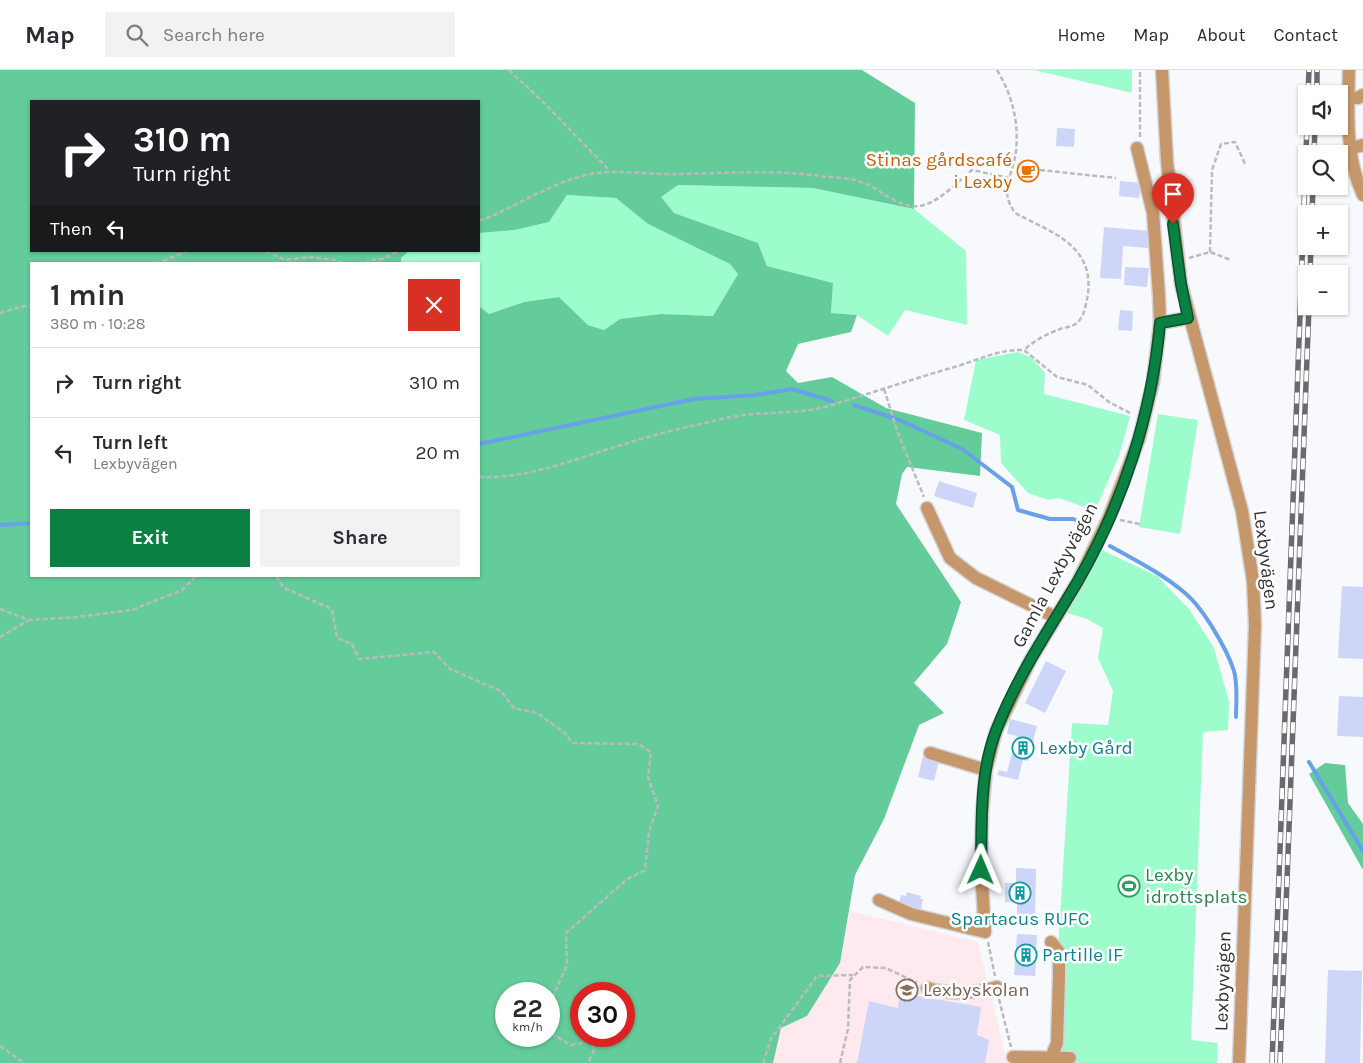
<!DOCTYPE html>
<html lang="en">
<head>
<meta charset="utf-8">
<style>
  :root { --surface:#fff; --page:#f2f2f3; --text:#2b2b33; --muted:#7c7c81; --line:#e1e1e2; --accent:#0b8043 }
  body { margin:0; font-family:Karla,sans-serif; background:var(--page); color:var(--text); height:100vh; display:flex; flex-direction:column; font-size:19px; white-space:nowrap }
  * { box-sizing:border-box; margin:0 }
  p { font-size:16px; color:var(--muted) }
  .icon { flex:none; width:28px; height:28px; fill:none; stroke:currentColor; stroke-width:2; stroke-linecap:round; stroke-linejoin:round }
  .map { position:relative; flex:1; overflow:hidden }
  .panel { position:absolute; left:30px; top:192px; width:450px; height:315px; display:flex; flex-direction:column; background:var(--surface); border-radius:0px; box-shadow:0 1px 4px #0004 }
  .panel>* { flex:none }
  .top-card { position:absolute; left:30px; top:30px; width:450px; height:152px; border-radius:0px; box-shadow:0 1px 4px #0004; background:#202124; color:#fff; overflow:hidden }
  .controls { position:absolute; left:1298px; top:15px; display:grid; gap:10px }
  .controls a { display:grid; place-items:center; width:50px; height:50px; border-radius:0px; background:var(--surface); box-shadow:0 1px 4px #0004; font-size:25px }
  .speed { position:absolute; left:495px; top:912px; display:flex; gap:10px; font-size:25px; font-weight:700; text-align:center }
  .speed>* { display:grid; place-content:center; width:65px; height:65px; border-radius:50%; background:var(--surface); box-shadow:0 1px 4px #0004; line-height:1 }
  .speed small { font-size:12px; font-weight:400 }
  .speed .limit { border:8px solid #d22; background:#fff; color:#111 }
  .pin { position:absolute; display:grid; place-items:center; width:42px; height:42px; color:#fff; margin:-51px -21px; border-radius:50% 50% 50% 0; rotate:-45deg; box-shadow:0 0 5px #0007 }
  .pin .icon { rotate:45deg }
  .me { position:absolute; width:55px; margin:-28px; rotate:1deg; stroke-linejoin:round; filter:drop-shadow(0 0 4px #0008) }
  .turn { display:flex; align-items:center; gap:18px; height:105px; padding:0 20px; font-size:22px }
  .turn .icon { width:65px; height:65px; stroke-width:2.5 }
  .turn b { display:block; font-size:35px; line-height:42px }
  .then { display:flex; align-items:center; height:48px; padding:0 20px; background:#0003; gap:10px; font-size:19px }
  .round { display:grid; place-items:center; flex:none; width:52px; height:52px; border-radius:0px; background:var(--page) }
  .overview { display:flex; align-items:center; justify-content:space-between; height:85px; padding:0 20px }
  h1 { font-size:30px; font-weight:700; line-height:38px }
  .primary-button { display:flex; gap:10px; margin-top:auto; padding:10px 20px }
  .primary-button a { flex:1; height:58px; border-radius:0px; background:var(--accent); color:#fff; font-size:20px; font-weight:700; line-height:58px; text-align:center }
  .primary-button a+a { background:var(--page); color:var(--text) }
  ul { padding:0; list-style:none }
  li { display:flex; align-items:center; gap:15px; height:70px; padding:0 20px; border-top:1px solid var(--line) }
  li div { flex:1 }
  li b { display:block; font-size:19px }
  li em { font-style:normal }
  header { display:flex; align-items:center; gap:30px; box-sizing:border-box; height:70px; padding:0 25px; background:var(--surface); border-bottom:1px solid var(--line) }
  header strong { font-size:24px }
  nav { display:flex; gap:28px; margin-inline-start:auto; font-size:18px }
  .search { width:350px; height:45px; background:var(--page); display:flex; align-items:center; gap:12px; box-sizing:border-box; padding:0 18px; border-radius:0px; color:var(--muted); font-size:19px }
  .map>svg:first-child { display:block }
  .commercial { fill:#fee9ee }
  .green { fill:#9dfccc }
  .forest { fill:#63cc9a; fill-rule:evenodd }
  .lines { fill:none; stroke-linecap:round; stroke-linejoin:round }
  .stream { stroke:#68a0e9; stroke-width:4 }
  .building { fill:#cdd5f8 }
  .minor-casing { stroke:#d4d5d9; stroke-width:15 }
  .path { stroke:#bbbbbf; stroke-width:2.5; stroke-dasharray:5 2.5; stroke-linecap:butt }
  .minor { stroke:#c6976b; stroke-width:12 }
  .rail-casing { stroke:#696a6c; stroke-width:5.5 }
  .rail { stroke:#fff; stroke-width:4; stroke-dasharray:11; stroke-linecap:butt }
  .route-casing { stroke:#07532c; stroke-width:12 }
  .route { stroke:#0b8043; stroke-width:9 }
  .labels { text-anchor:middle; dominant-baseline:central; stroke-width:5; stroke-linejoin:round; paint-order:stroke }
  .food-label { font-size:19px; fill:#c56008; stroke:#fff; text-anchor:end }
  .street-label { font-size:19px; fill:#323234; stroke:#fff }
  .culture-label { font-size:19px; fill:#0d838f; stroke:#fff; text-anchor:start }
  .leisure-label { font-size:19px; fill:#27864d; stroke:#fff; text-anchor:start }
  .education-label { font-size:19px; fill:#785e54; stroke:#fff; text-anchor:start }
</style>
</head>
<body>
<header>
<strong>Map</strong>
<div class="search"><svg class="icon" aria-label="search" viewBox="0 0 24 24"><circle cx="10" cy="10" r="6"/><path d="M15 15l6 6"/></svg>Search here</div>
<nav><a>Home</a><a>Map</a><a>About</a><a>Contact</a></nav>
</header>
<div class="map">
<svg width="1363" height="993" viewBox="0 0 1363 993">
  <rect width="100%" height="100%" fill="#f8f9fd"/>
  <path class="commercial" d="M850,841L978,872L1007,993H773L781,957L807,946L840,893Z"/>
  <path class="green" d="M1034,0H1132V23Z
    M678,115L813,118L914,139L966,181L967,255L905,240L888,266L857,245L831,243L833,213L767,196L758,173L674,143L660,127Z
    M567,125L616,128L648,154L730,194L738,204L713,246L661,244L620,249L604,260L588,255L559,227L524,232L489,244L479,236V194H401V188L409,181H479V163L515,160L549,152Z
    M1018,282L1032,288L1045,303L1044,324L1130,346L1119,386L1092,447L1084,437L1059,428L1048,430L1028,423L1001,393L1000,365L964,350L976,290Z
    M1158,344L1198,350L1180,464L1139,457Z
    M1102,480L1157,506L1189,539L1214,578L1229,632L1228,660L1203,662L1191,970L1218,973L1217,993H1051L1072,653L1108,655L1113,621L1098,588L1103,558L1087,549L1064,542Z"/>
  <path class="forest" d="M0,0H862L915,33L914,139L813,118L678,115L661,127L674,143L758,173L767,196L833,213L831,243L857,245L851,262L798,274L786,301L798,313L832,307L886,338L982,363L980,406L907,397L902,404L896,434L961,532L947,574L914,613L944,643L919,655L884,749L855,805L840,893L807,946L781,958L773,993H0ZM31,31H479V163L515,160L549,152L567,125L616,128L648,154L730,194L738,204L713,246L661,244L620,249L604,260L588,255L559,227L524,232L489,244L479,236V506H31V194H401V188L409,181H31ZM506,924H549V966H506ZM581,924H624V966H581Z
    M1325,693L1345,695L1348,733L1363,754V800L1309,704Z"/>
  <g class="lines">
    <path class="stream" d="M854,335L902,351L962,379L1012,417L1018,440L1050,449H1073L1088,455
      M479,374L694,329L756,325L792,319L832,331
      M0,455L31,453
      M1110,476C1135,490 1163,504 1185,523C1203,538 1227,579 1234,601C1238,615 1236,633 1236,647
      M1309,692L1363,781"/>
  </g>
  <path class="building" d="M1057,58L1075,59L1074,77L1056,76Z
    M1022,91L1033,92V96H1036L1035,105H1031V111L1020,110Z
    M1120,111L1141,113L1139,128L1119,126Z
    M1104,157L1149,161L1148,178L1123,176L1121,209L1100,208Z
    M1125,197L1149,198L1147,217L1124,215Z
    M1120,240L1133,241L1132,261L1118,260Z
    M939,411L977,423L973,438L934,426Z
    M1342,516L1363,517V589L1338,588Z
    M1046,591L1066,601L1045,643L1025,633Z
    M1339,626L1363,627V667L1337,666Z
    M1010,649L1037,656L1028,691L1023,690L1018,710L997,705L999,700L1007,702L1017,666L1007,664Z
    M923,686L939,690L934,711L918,707Z
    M1016,798L1036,799L1035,850L1017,849V832H1005V813H1016Z
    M907,822L921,826L920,829H923L921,839L919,838L918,841L903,838L904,834L899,833L901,825L906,826Z
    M1017,864L1037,865L1035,906L1014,905Z
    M1328,900L1362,901L1360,993H1325Z
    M900,923L981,937L977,965L989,970L985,993H857L869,931L898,938Z"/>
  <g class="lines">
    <g class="minor-casing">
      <path id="minor" d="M1162,0L1167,91L1181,214L1242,441L1253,511L1255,555L1239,993
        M1349,0C1348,42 1345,86 1363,125
        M1348,27L1358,28L1363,25
        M1349,79L1363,75
        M1160,253L1188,248
        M927,438L950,488L976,508L1055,547
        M930,683L986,700
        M879,830L911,844L985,862L981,800L982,744L986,700L996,661L1031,589L1078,511L1109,447L1139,369L1153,312L1160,253L1159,226L1153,143L1137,78
        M1051,872L1059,882V907L1057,973L1051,988
        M927,918C952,925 972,924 997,917
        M1013,987L1070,988"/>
    </g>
    <path class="path" d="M509,0L541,30L609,100
      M997,0C1012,25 1019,51 1016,81C1013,107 998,118 1015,143C1050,162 1094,174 1088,224C1086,233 1085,245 1078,252C1073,257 1066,257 1060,259C1047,264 1035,270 1024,280
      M1140,67V0
      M1040,100L1116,108
      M479,151C514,138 545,116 582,106C610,98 637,104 665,104C716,104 769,99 820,106C833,108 849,107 861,112C880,118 898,139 919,136C938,134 958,111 972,100L1009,108
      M266,181L285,190L310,187L334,190L347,194
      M1210,182L1212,100L1221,74L1235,72L1246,96
      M1189,188L1210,182L1231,190
      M156,194L187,181
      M365,194L370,190L382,189L399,181
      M0,243L31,234
      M884,319L898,363L924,427
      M479,407C527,409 572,390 618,376C646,367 676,359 705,353C721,349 738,345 754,344C780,342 807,343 832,335C874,322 916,308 958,296C980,289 1000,279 1024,280L1057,307L1088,315L1109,332L1132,344
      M1120,450L1140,454
      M276,506L284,518L332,539L337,568L352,574L359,589L434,582L450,599L501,621L514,638L537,643L565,663L572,673L638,674L651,682L648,707L658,736L649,762L645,800L626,810L566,863L567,895L549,935
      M0,539L29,550L77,547L132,540L182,520L196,506
      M0,567L29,550
      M988,872L995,906
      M999,929L1011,977
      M549,957V962L571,975L591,971L594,980L588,993
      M0,976L24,993
      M763,993L771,969L817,906L853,905
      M840,993L848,959L850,910L863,897L886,898L917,913"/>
    <use href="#minor" class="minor"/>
    <g class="rail-casing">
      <path id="rail" d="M1308,24L1309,0
        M1317,24V0
        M1314,84L1315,56
        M1312,144L1313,116
        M1310,204L1311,176
        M1272,993L1307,56
        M1280,993L1309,236"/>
    </g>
    <use href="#rail" class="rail"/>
  </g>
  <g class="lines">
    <g class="route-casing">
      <path id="route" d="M981,800C982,754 979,705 996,661C1016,608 1049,560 1078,511C1123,433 1152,344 1160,253L1188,248L1181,214L1173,154"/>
    </g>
    <use href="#route" class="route"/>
  </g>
  <defs>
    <g id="cafe-ring" transform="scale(1.125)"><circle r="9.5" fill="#fff" stroke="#e8710a" stroke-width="1.5"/><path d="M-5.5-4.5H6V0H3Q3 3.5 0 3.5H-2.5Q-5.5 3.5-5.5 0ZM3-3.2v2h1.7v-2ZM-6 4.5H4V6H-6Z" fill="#e8710a"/></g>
    <g id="building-ring" transform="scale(1.125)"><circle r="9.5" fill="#fff" stroke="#0f9aa8" stroke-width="1.5"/><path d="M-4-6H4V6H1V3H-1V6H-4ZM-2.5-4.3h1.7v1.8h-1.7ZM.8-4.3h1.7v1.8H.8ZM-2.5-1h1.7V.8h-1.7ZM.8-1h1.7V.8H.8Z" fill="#0f9aa8"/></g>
    <g id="stadium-ring" transform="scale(1.125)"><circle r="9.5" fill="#fff" stroke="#2e9e5b" stroke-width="1.5"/><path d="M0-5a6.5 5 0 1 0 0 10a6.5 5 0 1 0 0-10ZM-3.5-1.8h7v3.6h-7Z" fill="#2e9e5b"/></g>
    <g id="school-ring" transform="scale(1.125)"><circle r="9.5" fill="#fff" stroke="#8d6e63" stroke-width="1.5"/><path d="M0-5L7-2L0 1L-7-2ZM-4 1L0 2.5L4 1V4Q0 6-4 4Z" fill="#8d6e63"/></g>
  </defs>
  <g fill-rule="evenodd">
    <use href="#cafe-ring" x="1028" y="101"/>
    <use href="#building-ring" x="1023" y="678"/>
    <use href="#stadium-ring" x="1129" y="816"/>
    <use href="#building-ring" x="1020" y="823"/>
    <use href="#building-ring" x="1026" y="885"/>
    <use href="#school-ring" x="907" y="920"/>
  </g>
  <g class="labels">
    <g class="food-label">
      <text x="1012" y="90">Stinas gårdscafé<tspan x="1012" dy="22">i Lexby</tspan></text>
    </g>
    <g class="street-label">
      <text transform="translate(1266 490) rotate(83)">Lexbyvägen</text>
      <text transform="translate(1055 505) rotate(-62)">Gamla Lexbyvägen</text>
      <text transform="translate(1223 911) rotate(-88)">Lexbyvägen</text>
    </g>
    <g class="culture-label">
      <text x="1039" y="678">Lexby Gård</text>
      <text x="1020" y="849" text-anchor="middle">Spartacus RUFC</text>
      <text x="1042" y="885">Partille IF</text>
    </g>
    <g class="leisure-label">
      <text x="1145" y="805">Lexby<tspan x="1145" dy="22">idrottsplats</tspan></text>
    </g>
    <g class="education-label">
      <text x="923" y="920">Lexbyskolan</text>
    </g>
  </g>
</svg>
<div class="controls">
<a><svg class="icon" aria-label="sound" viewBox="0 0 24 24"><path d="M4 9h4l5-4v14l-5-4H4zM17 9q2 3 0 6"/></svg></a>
<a><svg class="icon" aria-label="search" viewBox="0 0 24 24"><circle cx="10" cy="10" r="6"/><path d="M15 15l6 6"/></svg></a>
<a>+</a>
<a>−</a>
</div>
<div class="speed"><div>22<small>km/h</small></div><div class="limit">30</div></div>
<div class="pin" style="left:1173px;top:154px;background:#d93025"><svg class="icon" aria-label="arrive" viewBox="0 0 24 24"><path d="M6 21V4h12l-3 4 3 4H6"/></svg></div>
<svg class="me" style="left:981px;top:800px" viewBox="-20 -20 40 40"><path d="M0-17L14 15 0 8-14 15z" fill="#0b8043" stroke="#fff" stroke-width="4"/></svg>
<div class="top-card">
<div class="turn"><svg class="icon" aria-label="right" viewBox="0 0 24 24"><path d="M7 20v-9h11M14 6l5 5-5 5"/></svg><div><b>310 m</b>Turn right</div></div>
<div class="then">Then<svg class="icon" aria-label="left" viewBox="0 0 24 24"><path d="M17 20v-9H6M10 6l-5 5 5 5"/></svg></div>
</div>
<section class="panel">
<div class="overview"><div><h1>1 min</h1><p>380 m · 10:28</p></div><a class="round" style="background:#d93025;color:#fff"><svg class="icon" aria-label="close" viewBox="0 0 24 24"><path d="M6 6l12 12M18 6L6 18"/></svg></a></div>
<ul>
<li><svg class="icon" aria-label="right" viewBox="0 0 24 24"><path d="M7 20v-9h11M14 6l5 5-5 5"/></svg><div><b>Turn right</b></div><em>310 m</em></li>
<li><svg class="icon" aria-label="left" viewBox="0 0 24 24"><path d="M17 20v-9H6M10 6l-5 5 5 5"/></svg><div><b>Turn left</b><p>Lexbyvägen</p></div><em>20 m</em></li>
</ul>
<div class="primary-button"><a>Exit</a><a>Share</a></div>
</section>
</div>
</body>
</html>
